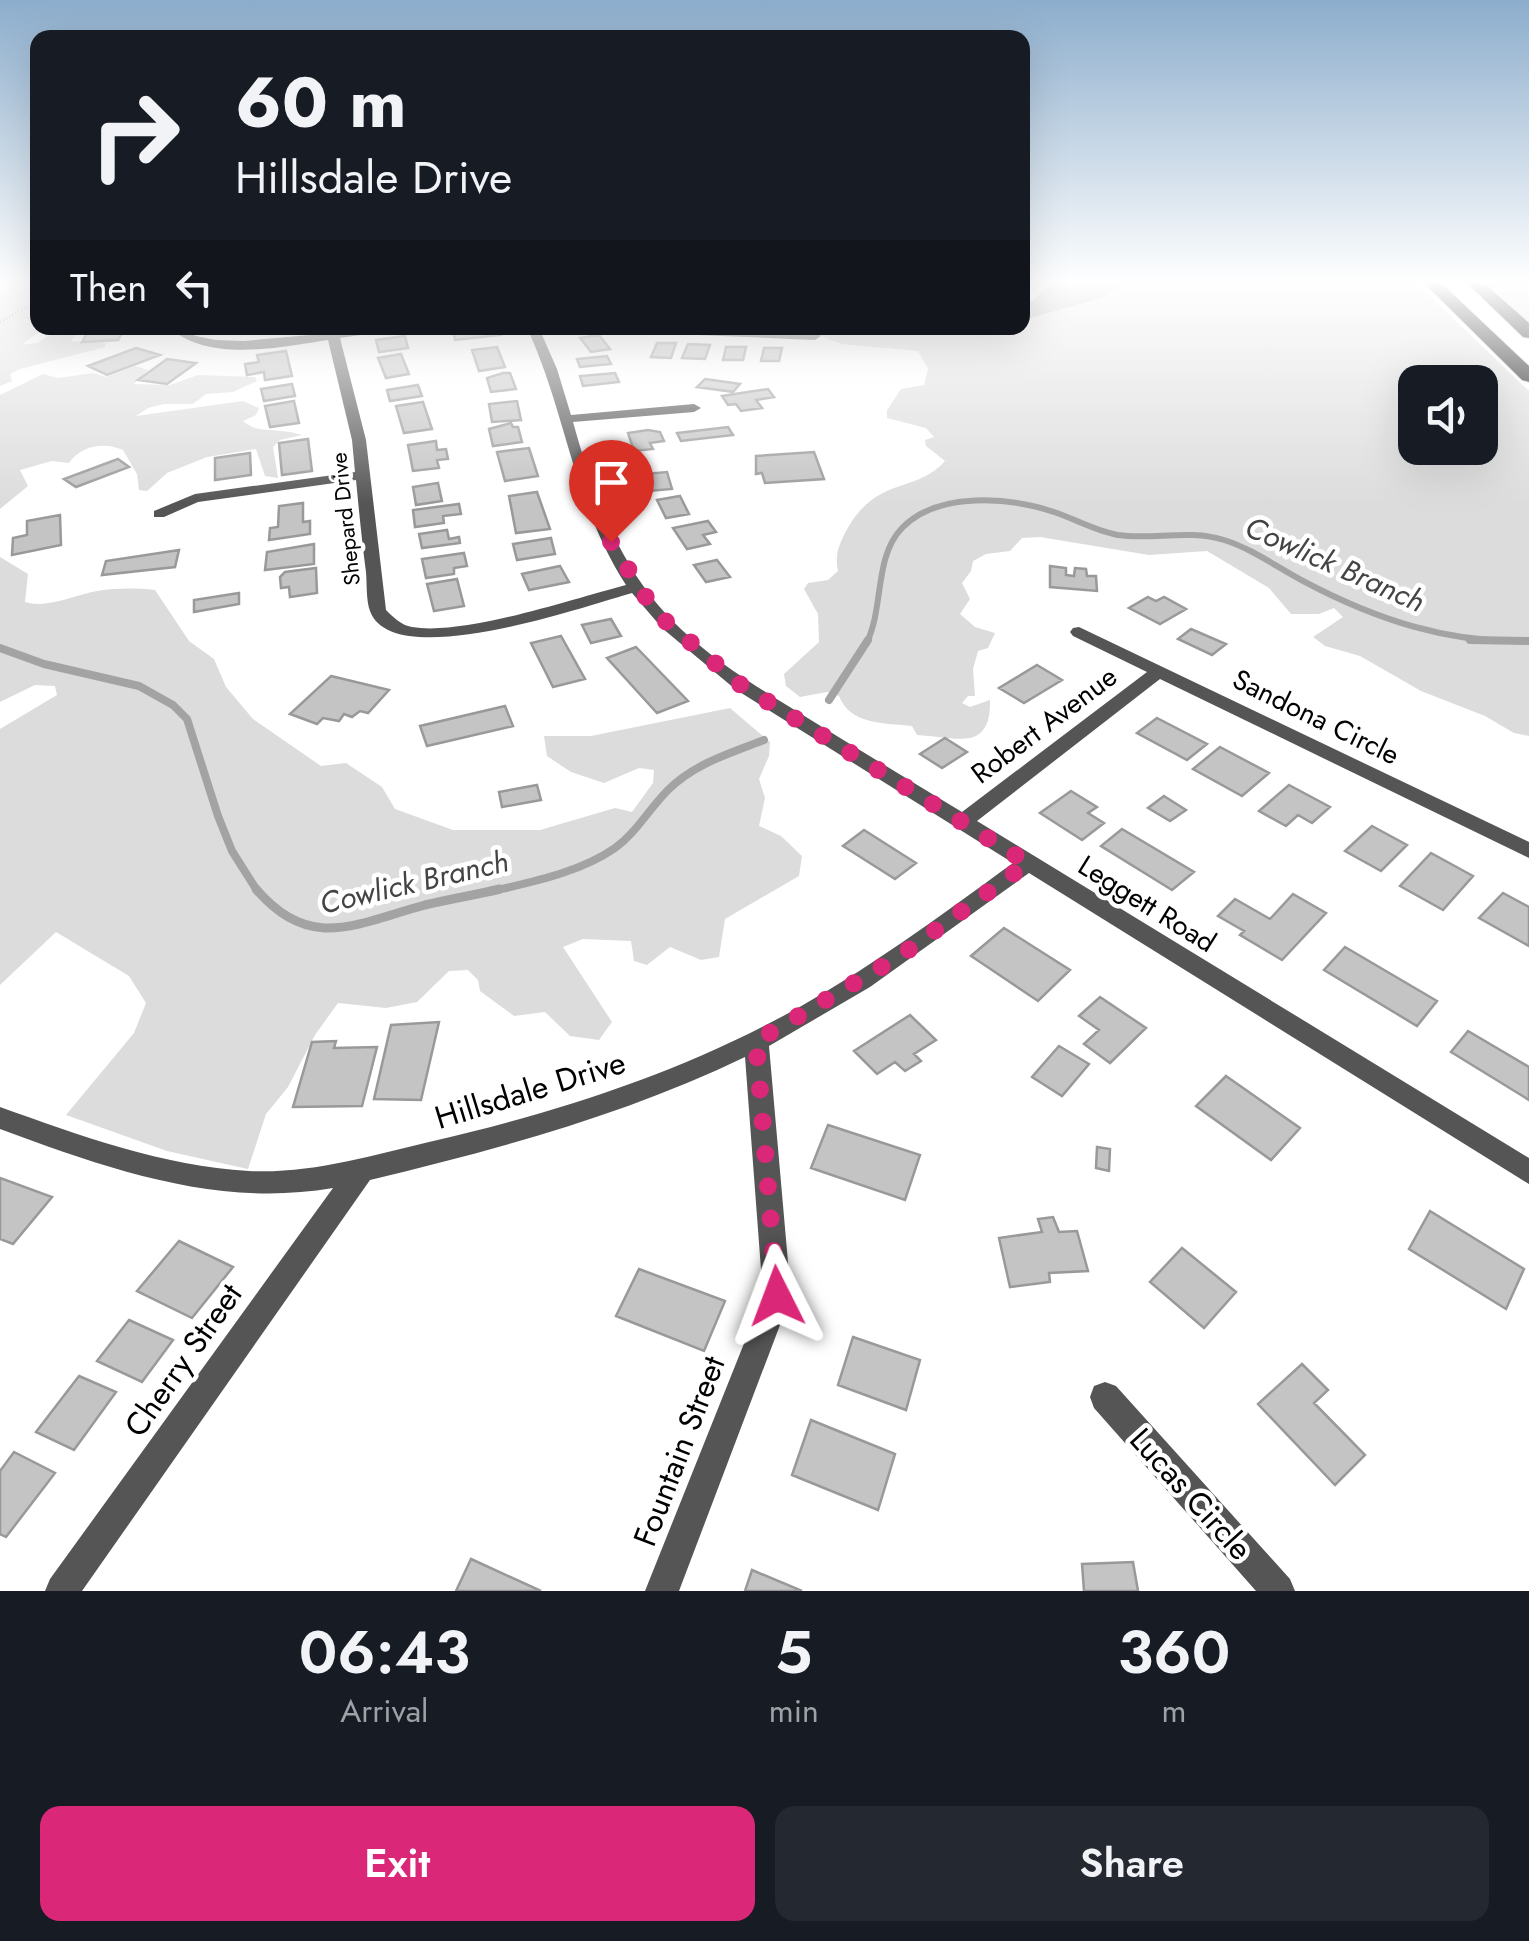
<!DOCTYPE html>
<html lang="en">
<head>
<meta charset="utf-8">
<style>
  :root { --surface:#171b24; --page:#242831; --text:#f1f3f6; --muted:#9ea1a6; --accent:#db2777 }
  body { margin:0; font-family:Jost,sans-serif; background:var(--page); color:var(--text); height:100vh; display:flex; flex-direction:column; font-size:38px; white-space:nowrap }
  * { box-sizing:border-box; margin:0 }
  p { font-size:32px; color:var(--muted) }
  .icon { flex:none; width:55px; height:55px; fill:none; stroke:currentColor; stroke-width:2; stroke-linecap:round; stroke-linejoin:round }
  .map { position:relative; height:1591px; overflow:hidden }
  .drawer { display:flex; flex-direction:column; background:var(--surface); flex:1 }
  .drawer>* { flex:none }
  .guide { position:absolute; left:30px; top:30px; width:1000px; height:305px; border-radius:20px; box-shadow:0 10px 40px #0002; background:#171b24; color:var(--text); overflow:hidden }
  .controls { position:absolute; left:1398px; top:365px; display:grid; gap:20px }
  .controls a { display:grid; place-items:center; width:100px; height:100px; border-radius:20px; background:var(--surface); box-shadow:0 10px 40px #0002; font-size:50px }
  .pin { position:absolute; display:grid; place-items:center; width:85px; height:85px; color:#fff; margin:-102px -42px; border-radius:50% 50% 50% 0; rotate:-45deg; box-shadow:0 0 10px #0007 }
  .pin .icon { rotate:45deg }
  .me { position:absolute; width:110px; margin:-55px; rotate:357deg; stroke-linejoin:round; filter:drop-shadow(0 0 8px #0008) }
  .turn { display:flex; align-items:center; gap:35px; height:210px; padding:0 40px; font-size:45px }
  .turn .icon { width:130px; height:130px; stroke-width:2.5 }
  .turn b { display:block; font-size:70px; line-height:85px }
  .then { display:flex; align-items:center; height:95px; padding:0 40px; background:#0003; gap:20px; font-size:38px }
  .eta { display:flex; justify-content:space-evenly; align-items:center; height:170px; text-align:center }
  .eta b { font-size:60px; font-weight:600; line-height:70px }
  .primary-button { display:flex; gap:20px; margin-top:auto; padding:20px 40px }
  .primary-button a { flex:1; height:115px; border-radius:20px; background:var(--accent); color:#fff; font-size:40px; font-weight:600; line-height:115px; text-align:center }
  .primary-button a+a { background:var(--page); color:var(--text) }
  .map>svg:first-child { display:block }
  .green { fill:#dcdcdc; fill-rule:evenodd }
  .water { fill:#a3a3a3 }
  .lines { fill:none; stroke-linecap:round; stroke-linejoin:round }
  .stream-far2 { stroke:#a3a3a3; stroke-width:6 }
  .stream-far1 { stroke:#a3a3a3; stroke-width:8 }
  .stream { stroke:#a3a3a3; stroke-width:9 }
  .building { fill:#c4c4c4; stroke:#999; stroke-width:2.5 }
  .motorway-casing { stroke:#dbdbdb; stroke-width:2 }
  .path { stroke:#777; stroke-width:2.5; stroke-dasharray:1 2.5; stroke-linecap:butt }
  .minor { fill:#555; fill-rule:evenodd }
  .motorway { fill:#000; fill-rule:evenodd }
  .route { stroke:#db2777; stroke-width:18; stroke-dasharray:0 32.4 }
  .labels { text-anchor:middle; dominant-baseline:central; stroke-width:9; stroke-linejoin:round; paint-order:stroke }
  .far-street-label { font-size:22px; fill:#000; stroke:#fff }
  .street-label { font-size:28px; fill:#000; stroke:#fff }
  .water-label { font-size:30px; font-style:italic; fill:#444; stroke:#fff }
  .near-street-label { font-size:32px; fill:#000; stroke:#fff }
</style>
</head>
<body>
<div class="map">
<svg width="1529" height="1591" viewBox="0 0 1529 1591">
  <rect width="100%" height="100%" fill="#fff"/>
  <path class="green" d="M0,282H37L38,328H44L21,345L38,343L58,328H79L71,341L106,343L105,347L20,369L10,374L12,381L0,386Z
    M1149,282H1415L1529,391V736L1514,733L1485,716L1421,691L1360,656L1325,646L1313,637L1343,617L1334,608L1319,614H1291L1269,588L1207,551L1149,555L1040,537L1022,538L1010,551L986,554L973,561L971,571L962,583L970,599L960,614L975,627L995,633L988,648L978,651L973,669L975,696H968L962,703L970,707L990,700C991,753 956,737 917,735L912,726C885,723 850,725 839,696L827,692L800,697L786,686L784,674L819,642L818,614L804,589L808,583L828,580L838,571C835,556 838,547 845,533C876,474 915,495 945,461L926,446L925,440L934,437L926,428L887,418V410L901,389L924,385L928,369L918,351L842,344L800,328H1022L1023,320L1104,297L1120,283ZM1415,382H1480V448H1415Z
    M1485,282H1529V323Z
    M135,366L148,370L134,384L170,385L198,375L255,377L257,381L233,392L206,394L193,404H164L148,408L136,416L243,401L259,408L256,415L243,421C258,435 282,427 302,435L280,440L273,447L278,478L265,476L256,449L207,457L167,473L147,491L139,490L137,474L123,450C104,442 82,445 69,463L52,461L20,470L28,486L0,509V395L43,374L58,378L93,373L106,377Z
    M0,557L28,574L25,602C47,609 74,595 97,591C117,588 135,588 155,590L189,641L214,659L226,687L253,719L321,766L346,763L382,787L395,809L453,830H540L615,808L632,812L653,783L654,770L639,768L604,783L571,772L547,756L544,736H591L730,708L770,742L769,756L759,779L765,798L759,826L781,836L802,856L799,876L725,919L719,957L701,960L670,947L647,965L634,961L631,941L583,939L563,947L612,1022L599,1040L570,1036L545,1012L514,1016L480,991L478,980L468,970L449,971L417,1002L386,1008L338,1003L315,1035L288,1087L266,1114L248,1169L167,1151L66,1115L134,1033L146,1003L129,976L56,932L0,985V729L57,695L55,686L35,685L0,702Z"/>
  <path class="water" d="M1052,282H1149L1120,283L1105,297L1023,320V305L1035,299Z"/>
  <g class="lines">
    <path class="stream-far2" d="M867,642C884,607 874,557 902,528C938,491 1010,497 1054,512C1075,519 1096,531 1118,535C1153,540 1189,529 1224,540C1253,549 1278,568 1305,582C1375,619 1449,644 1529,641"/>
    <path class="stream-far1" d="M1470,640L1529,641
      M0,648L44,664L139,686L173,705L187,719L218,816L232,851L258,892
      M829,700L868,640
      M489,892C531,882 579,873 615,848C636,833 649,809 668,790C694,764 730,753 764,740"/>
    <path class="stream" d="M256,889C310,953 357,923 425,905C450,899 475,895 500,889"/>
  </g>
  <path class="building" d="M90,328H125L118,340L82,342Z
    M488,328L489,331L500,330L501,335L455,340L453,330Z
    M599,335L610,349L591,352L580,338Z
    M405,336L408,348L379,352L376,340Z
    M657,343H676L671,358L651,357Z
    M688,344L710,345L705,359L682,358Z
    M497,347L505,367L479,371L472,350Z
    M726,347H746L743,360H723Z
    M136,348L160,355L107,375L88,366Z
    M764,348H782L779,361H761Z
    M286,351L292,376L265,380L264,372L247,375L245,364L259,362L257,355Z
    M401,354L409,374L386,378L378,358Z
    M607,356L611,364L580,367L577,359Z
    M167,359L196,363L167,384L138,380Z
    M503,373H510L516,389L491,392L487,378Z
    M615,373L619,382L583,386L580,376Z
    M705,379L740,384L733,392L697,387Z
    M292,384L295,396L264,401L261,389Z
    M418,385L422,396L390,401L387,390Z
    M768,389L774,397L756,400L762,408L741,411L736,404L728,405L722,396Z
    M294,401L299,423L270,427L265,406Z
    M517,401L521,420L492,422L489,404Z
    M423,402L432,429L404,433L396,406Z
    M511,423L513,427H518L522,442L493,446L489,429Z
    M728,427L733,435L681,441L677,433Z
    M648,430L660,432L664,441L650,443L653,449L634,451L628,433Z
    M308,439L312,471L282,475L279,443Z
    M436,441L437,450L446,449L448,459L437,460L439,468L413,471L408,445Z
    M529,448L538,476L505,481L497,452Z
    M814,452L824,479L765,483L762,473L756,474V456Z
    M250,453L251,475L215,480V458Z
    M118,459L129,467L76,487L64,479Z
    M667,472L672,489L649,491L644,474Z
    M438,483L442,501L416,505L413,487Z
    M537,492L550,529L516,533L509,496Z
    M680,496L689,514L666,518L657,500Z
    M303,503V522L310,521V534L269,540L270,528L278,527L279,506Z
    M459,504L461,514L443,516L444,523L415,527L413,510Z
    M60,515L61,545L12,555L13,538L27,535V521Z
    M708,521L716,532L703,535L710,544L687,549L673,528Z
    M447,530L449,539L459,537L460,543L422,548L419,534Z
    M551,538L555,554L517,560L513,544Z
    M314,544V564L265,570L267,552Z
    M179,550L175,567L102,575L106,561Z
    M464,553L467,566L454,568V574L426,578L422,559Z
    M717,560L730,577L706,582L694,565Z
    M560,566L569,582L529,590L522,574Z
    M1050,566L1066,568V575L1074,576L1075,568L1086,569L1087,576H1096L1097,591L1050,587Z
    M316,568L317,593L290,597L289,587L281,588L280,577L285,572Z
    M457,579L464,606L434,611L427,584Z
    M239,593V604L194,612V600Z
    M1148,597L1156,601L1164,597L1186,609L1160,624L1129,608Z
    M611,619L621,636L591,643L582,625Z
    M1191,629L1226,644L1212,655L1178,639Z
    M561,636L585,679L553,687L531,643Z
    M636,647L688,701L657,713L607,658Z
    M1037,665L1062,680L1024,703L999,688Z
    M331,676L389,690L368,713L360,711L352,717L344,714L339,721L323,718L317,724L290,714Z
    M505,706L513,726L427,746L420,726Z
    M1157,718L1207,744L1187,760L1137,733Z
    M945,738L967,752L942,768L920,754Z
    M1220,747L1269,773L1242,796L1193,769Z
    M537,785L541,800L502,807L499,792Z
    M1289,785L1330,807L1312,823L1298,815L1286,826L1259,811Z
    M1071,791L1097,807L1088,813L1104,823L1082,840L1040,813Z
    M1164,796L1186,810L1170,821L1148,808Z
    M1372,826L1407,845L1381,871L1345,851Z
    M1122,829L1194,872L1172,890L1101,846Z
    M864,830L916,863L895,879L843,846Z
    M1431,853L1473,876L1443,910L1400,886Z
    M1503,893L1529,907V946L1479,918Z
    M1293,894L1326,913L1282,960L1240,935L1244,931L1218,916L1235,899L1270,919Z
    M1004,928L1070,970L1038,1001L971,956Z
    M1345,947L1437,1001L1417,1026L1324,970Z
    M1100,997L1146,1028L1110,1063L1084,1044L1099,1030L1079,1016Z
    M910,1015L936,1040L914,1054L921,1061L905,1071L895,1062L877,1074L854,1051Z
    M439,1022L421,1100L374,1099L391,1025Z
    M1468,1031L1529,1067V1100L1451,1052Z
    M336,1041L334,1048L377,1047L362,1106L293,1107L312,1042Z
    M1059,1046L1089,1064L1062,1096L1032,1077Z
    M1226,1076L1300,1128L1271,1160L1196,1106Z
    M828,1125L920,1155L905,1200L811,1168Z
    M1097,1147L1110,1149L1109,1171L1096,1168Z
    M0,1178L52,1197L13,1244L0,1239Z
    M1430,1211L1524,1269L1506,1309L1409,1249Z
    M1053,1217L1059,1232L1077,1231L1088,1271L1049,1273L1050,1282L1010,1287L999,1238L1042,1232L1038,1219Z
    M179,1241L233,1267L192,1318L137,1291Z
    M1182,1248L1236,1292L1204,1328L1150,1282Z
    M639,1269L725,1301L704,1351L616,1316Z
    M129,1320L173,1340L142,1382L97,1361Z
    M853,1337L920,1360L906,1410L838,1385Z
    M1302,1364L1328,1390L1314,1403L1365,1455L1335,1485L1258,1404Z
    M79,1376L116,1392L74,1450L36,1432Z
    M811,1420L895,1454L878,1510L792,1475Z
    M14,1452L55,1473L6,1537L0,1534V1471Z
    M471,1559L541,1591H456Z
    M1133,1562L1138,1591H1084L1082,1564Z
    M752,1570L802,1591H745Z"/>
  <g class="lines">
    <g class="motorway-casing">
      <path id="motorway" d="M1423,282H1440L1529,366V382L1522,380Z
        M1466,282H1483L1529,323V338L1523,337Z"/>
    </g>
    <path class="path" d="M0,322L38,301"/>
    <path class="minor" d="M170,328H183L196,336L216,340L244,341L387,328L381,332L340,338L366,440L386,610C394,618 401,625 412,627C464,636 572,599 626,585C572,501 567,414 527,328H539L557,369L571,415L694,404L701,408L694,412L573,422C590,483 612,546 650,595C693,651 759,688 819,725C866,754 914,783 962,812L1147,672L1073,636L1070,632L1073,628L1079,627L1529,842V858L1160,679L977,821L1529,1158V1184L1029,873L870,987L769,1046L791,1296L679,1591H645L763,1296L745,1057C625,1115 498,1149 370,1180L82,1591H45L50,1579L333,1188C217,1208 108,1169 0,1129V1107C81,1136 163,1166 249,1171C310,1174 370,1156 429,1142C552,1114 674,1075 785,1015C866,971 939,917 1013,863L735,689L662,628L632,593C585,606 393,674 370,611C366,600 367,584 366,572C362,542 359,511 356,480L198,502L164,517H154V511L195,494L355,472L352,440L328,340C280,347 210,363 170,328Z
      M618,328L815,332L821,336L815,340L624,332Z
      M1105,1382L1116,1386L1290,1579L1295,1591H1256L1094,1408L1090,1397L1094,1386Z"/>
    <use href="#motorway" class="motorway"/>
  </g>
  <linearGradient id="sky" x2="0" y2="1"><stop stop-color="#8cadcc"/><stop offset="0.56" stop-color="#fff"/><stop offset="1" stop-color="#fff" stop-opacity="0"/></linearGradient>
  <rect width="1529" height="504" fill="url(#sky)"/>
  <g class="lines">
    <path class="route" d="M611,542L656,613L741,685L1028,863L900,956L756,1041L777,1296"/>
  </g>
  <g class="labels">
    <g class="far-street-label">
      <text transform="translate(345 519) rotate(-96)">Shepard Drive</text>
    </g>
    <g class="street-label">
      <text transform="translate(1316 717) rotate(26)">Sandona Circle</text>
      <text transform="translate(1044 725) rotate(-37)">Robert Avenue</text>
      <text transform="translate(1147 904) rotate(32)">Leggett Road</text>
    </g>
    <g class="water-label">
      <text transform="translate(1335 564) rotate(24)">Cowlick Branch</text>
      <text transform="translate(414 882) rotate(-13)">Cowlick Branch</text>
    </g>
    <g class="near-street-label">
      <text transform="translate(530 1090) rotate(-17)">Hillsdale Drive</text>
      <text transform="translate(183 1360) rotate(-55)">Cherry Street</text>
      <text transform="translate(679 1451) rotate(-69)">Fountain Street</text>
      <text transform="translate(1191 1494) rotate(48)">Lucas Circle</text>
    </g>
  </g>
</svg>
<div class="controls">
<a><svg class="icon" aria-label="sound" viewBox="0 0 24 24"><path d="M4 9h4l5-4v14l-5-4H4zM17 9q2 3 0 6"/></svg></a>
</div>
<div class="pin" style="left:611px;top:542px;background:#d93025"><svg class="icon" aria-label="arrive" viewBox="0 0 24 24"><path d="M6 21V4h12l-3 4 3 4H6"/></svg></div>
<svg class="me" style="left:777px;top:1296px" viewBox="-20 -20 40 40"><path d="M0-17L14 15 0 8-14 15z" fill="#db2777" stroke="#fff" stroke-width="4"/></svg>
<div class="guide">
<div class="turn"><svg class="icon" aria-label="right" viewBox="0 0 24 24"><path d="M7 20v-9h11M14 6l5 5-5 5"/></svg><div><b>60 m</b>Hillsdale Drive</div></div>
<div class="then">Then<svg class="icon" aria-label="left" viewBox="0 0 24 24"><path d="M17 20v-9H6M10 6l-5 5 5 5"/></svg></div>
</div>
</div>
<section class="drawer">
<div class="eta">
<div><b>06:43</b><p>Arrival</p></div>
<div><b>5</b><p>min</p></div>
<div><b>360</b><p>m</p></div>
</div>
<div class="primary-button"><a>Exit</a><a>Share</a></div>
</section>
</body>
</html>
